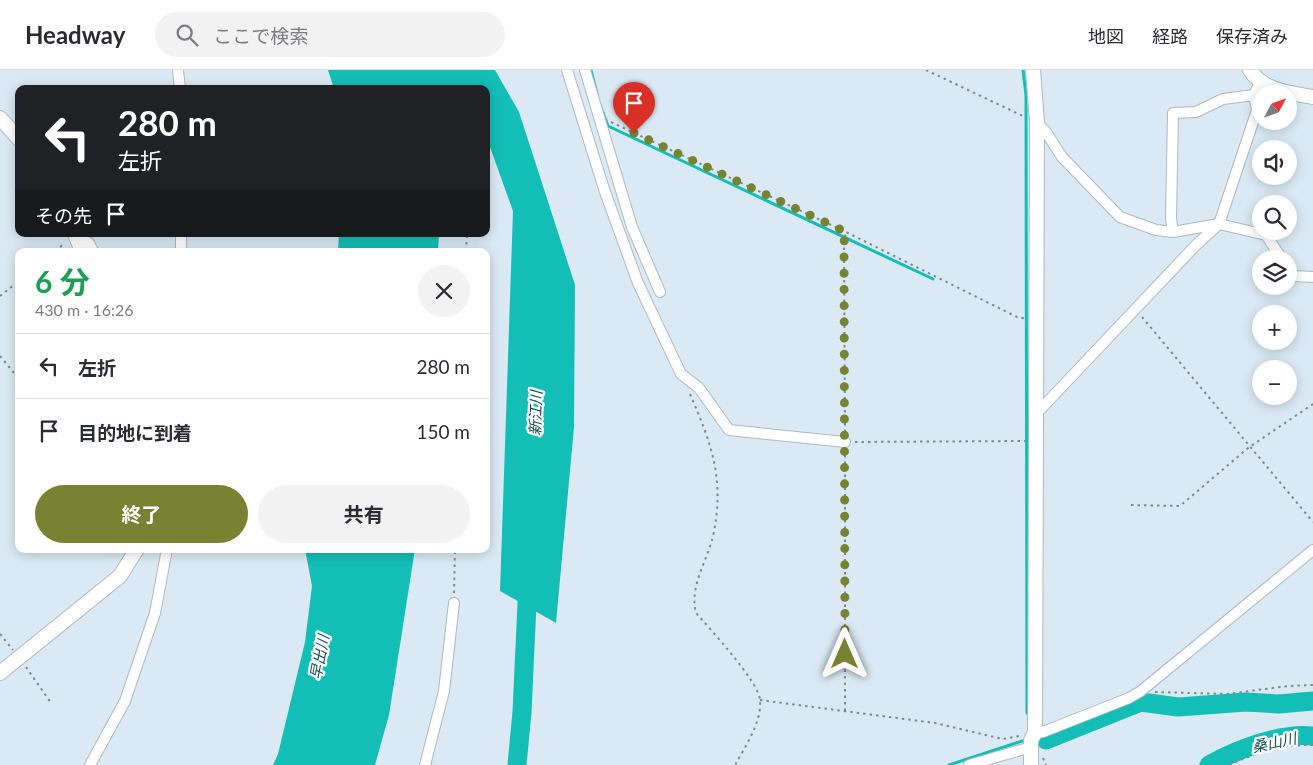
<!DOCTYPE html>
<html lang="ja">
<head>
<meta charset="utf-8">
<style>
  :root { --surface:#fff; --page:#f2f2f3; --text:#2b2b33; --muted:#7c7c81; --line:#e1e1e2; --accent:#778330 }
  body { margin:0; font-family:Lato,"Noto Sans JP",sans-serif; background:var(--page); color:var(--text); height:100vh; display:flex; flex-direction:column; font-size:19px; white-space:nowrap }
  * { box-sizing:border-box; margin:0 }
  p { font-size:16px; color:var(--muted) }
  .icon { flex:none; width:28px; height:28px; fill:none; stroke:currentColor; stroke-width:2; stroke-linecap:round; stroke-linejoin:round }
  .map { position:relative; flex:1; overflow:hidden }
  .sheet { position:absolute; left:15px; top:178px; width:475px; height:305px; display:flex; flex-direction:column; background:var(--surface); border-radius:10px; box-shadow:0 2px 12px #0003 }
  .sheet>* { flex:none }
  .banner { position:absolute; left:15px; top:15px; width:475px; height:152px; border-radius:10px; box-shadow:0 2px 12px #0003; background:#202124; color:#fff; overflow:hidden }
  .needle { width:32px; rotate:49deg }
  .controls { position:absolute; left:1252px; top:15px; display:grid; gap:10px }
  .controls a { display:grid; place-items:center; width:45px; height:45px; border-radius:50%; background:var(--surface); box-shadow:0 2px 12px #0003; font-size:25px }
  .pin { position:absolute; display:grid; place-items:center; width:42px; height:42px; color:#fff; margin:-51px -21px; border-radius:50% 50% 50% 0; rotate:-45deg; box-shadow:0 0 5px #0007 }
  .pin .icon { rotate:45deg }
  .me { position:absolute; width:55px; margin:-28px; rotate:0deg; stroke-linejoin:round; filter:drop-shadow(0 0 4px #0008) }
  .turn { display:flex; align-items:center; gap:18px; height:105px; padding:0 20px; font-size:22px }
  .turn .icon { width:65px; height:65px; stroke-width:2.5 }
  .turn b { display:block; font-size:35px; line-height:42px }
  .then { display:flex; align-items:center; height:48px; padding:0 20px; background:#0003; gap:10px; font-size:19px }
  .round { display:grid; place-items:center; flex:none; width:52px; height:52px; border-radius:26px; background:var(--page) }
  .overview { display:flex; align-items:center; justify-content:space-between; height:85px; padding:0 20px }
  h1 { font-size:30px; font-weight:700; line-height:38px; color:#1e9e55 }
  .action { display:flex; gap:10px; margin-top:auto; padding:10px 20px }
  .action a { flex:1; height:58px; border-radius:30px; background:var(--accent); color:#fff; font-size:20px; font-weight:700; line-height:58px; text-align:center }
  .action a+a { background:var(--page); color:var(--text) }
  ul { padding:0; list-style:none }
  li { display:flex; align-items:center; gap:15px; height:65px; padding:0 20px; border-top:1px solid var(--line) }
  li div { flex:1 }
  li b { display:block; font-size:19px }
  li em { font-style:normal }
  header { display:flex; align-items:center; gap:30px; box-sizing:border-box; height:70px; padding:0 25px; background:var(--surface); border-bottom:1px solid var(--line) }
  header strong { font-size:24px }
  nav { display:flex; gap:28px; margin-inline-start:auto; font-size:18px }
  .search { width:350px; height:45px; background:var(--page); display:flex; align-items:center; gap:12px; box-sizing:border-box; padding:0 18px; border-radius:28px; color:var(--muted); font-size:19px }
  .map>svg:first-child { display:block }
  .water { fill:#13beb6 }
  .lines { fill:none; stroke-linecap:round; stroke-linejoin:round }
  .stream { stroke:#13beb6; stroke-width:3 }
  .river { stroke:#13beb6; stroke-width:19 }
  .street-casing { stroke:#acbac3; stroke-width:12 }
  .secondary-casing { stroke:#acbac3; stroke-width:16 }
  .path { stroke:#7f8a90; stroke-width:2; stroke-dasharray:2.5 4; stroke-linecap:butt }
  .street { stroke:#fff; stroke-width:10 }
  .secondary { stroke:#fff; stroke-width:14 }
  .route { stroke:#778330; stroke-width:9; stroke-dasharray:0 16.2 }
  .labels { text-anchor:middle; dominant-baseline:central; stroke-width:4.5; stroke-linejoin:round; paint-order:stroke }
  .water-label { font-size:15px; font-style:italic; fill:#11504d; stroke:#fff }
</style>
</head>
<body>
<header>
<strong>Headway</strong>
<div class="search"><svg class="icon" aria-label="search" viewBox="0 0 24 24"><circle cx="10" cy="10" r="6"/><path d="M15 15l6 6"/></svg>ここで検索</div>
<nav><a>地図</a><a>経路</a><a>保存済み</a></nav>
</header>
<div class="map">
<svg width="1313" height="695" viewBox="0 0 1313 695">
  <rect width="100%" height="100%" fill="#dae9f3"/>
  <path class="water" d="M328,0H495L519,42L575,215L574,357L556,553L500,521L513,141L486,66V19H334Z
    M339,164H439L438,181H338Z
    M305,479H415L389,645L375,695H273L278,684L305,572L312,516Z"/>
  <g class="lines">
    <path class="stream" d="M591,0L597,24
      M1023,0L1026,25L1027,643
      M600,35L608,56L933,209
      M949,695L1022,671"/>
    <path class="river" d="M1046,670L1141,632L1178,637L1246,632L1279,634L1313,631
      M517,695L522,642L528,512
      M1209,695C1236,680 1281,662 1313,666"/>
    <g class="street-casing">
      <path id="street" d="M178,0L180,19
        M567,0L604,119L638,213L681,304L699,318L729,360L845,372
        M585,0L632,157L660,222
        M1037,53L1046,62L1062,87L1120,147L1156,160L1173,162L1219,154L1266,165L1282,189
        M1173,162L1171,148L1173,43L1196,42L1223,29L1254,25
        M181,164V181
        M75,165L89,173L93,181
        M1289,199L1293,206L1313,207
        M1037,343L1196,175L1219,154L1257,40L1254,25L1260,13
        M1035,663L1043,662L1129,628L1141,621L1313,480
        M90,695L125,631L155,543L167,479
        M425,695L444,621L454,533
        M969,695L1031,677"/>
    </g>
    <g class="secondary-casing">
      <path id="secondary" d="M1250,0C1263,21 1291,23 1313,27
        M0,48L19,69
        M75,164L82,181
        M0,603L120,506L137,479
        M1031,695V670L1035,663L1037,53L1033,0"/>
    </g>
    <path class="path" d="M926,0L1025,47
      M611,52L846,162L1019,248H1024
      M55,181L65,173
      M466,181L467,164
      M0,226L19,211
      M1142,247L1313,452
      M0,286L19,309
      M690,324C712,375 725,410 713,466C707,492 689,516 696,543C710,559 759,612 760,630C762,652 745,677 735,695
      M845,362L844,172L846,162
      M855,372L1025,371
      M1131,435L1180,436L1248,378L1313,334
      M454,523L455,479
      M0,564L13,580
      M26,597L51,633
      M1155,622L1227,624L1288,616L1313,615
      M760,630L935,653L1003,669L1019,666
      M845,641V382
      M1043,688L1046,695
      M1229,695C1255,683 1285,674 1313,675"/>
    <use href="#street" class="street"/>
    <use href="#secondary" class="secondary"/>
  </g>
  <g class="lines">
    <path class="route" d="M634,63L846,162L844,172L845,584"/>
  </g>
  <g class="labels">
    <g class="water-label">
      <text transform="translate(535 343) rotate(-88)">新江川</text>
      <text transform="translate(319 587) rotate(-79)">早出川</text>
      <text transform="translate(1274 672) rotate(-12)">桑山川</text>
    </g>
  </g>
</svg>
<div class="controls">
<a><svg class="needle" viewBox="-14 -14 28 28"><path d="M0-13l5 13h-10z" fill="#e53935"/><path d="M0 13l5-13h-10z" fill="#7c7c81"/></svg></a>
<a><svg class="icon" aria-label="sound" viewBox="0 0 24 24"><path d="M4 9h4l5-4v14l-5-4H4zM17 9q2 3 0 6"/></svg></a>
<a><svg class="icon" aria-label="search" viewBox="0 0 24 24"><circle cx="10" cy="10" r="6"/><path d="M15 15l6 6"/></svg></a>
<a><svg class="icon" aria-label="layers" viewBox="0 0 24 24"><path d="M12 4l9 5-9 5-9-5zM3 14l9 5 9-5"/></svg></a>
<a>+</a>
<a>−</a>
</div>
<div class="pin" style="left:634px;top:63px;background:#d93025"><svg class="icon" aria-label="arrive" viewBox="0 0 24 24"><path d="M6 21V4h12l-3 4 3 4H6"/></svg></div>
<svg class="me" style="left:845px;top:584px" viewBox="-20 -20 40 40"><path d="M0-17L14 15 0 8-14 15z" fill="#778330" stroke="#fff" stroke-width="4"/></svg>
<div class="banner">
<div class="turn"><svg class="icon" aria-label="left" viewBox="0 0 24 24"><path d="M17 20v-9H6M10 6l-5 5 5 5"/></svg><div><b>280 m</b>左折</div></div>
<div class="then">その先<svg class="icon" aria-label="arrive" viewBox="0 0 24 24"><path d="M6 21V4h12l-3 4 3 4H6"/></svg></div>
</div>
<section class="sheet">
<div class="overview"><div><h1>6 分</h1><p>430 m · 16:26</p></div><a class="round"><svg class="icon" aria-label="close" viewBox="0 0 24 24"><path d="M6 6l12 12M18 6L6 18"/></svg></a></div>
<ul>
<li><svg class="icon" aria-label="left" viewBox="0 0 24 24"><path d="M17 20v-9H6M10 6l-5 5 5 5"/></svg><div><b>左折</b></div><em>280 m</em></li>
<li><svg class="icon" aria-label="arrive" viewBox="0 0 24 24"><path d="M6 21V4h12l-3 4 3 4H6"/></svg><div><b>目的地に到着</b></div><em>150 m</em></li>
</ul>
<div class="action"><a>終了</a><a>共有</a></div>
</section>
</div>
</body>
</html>
